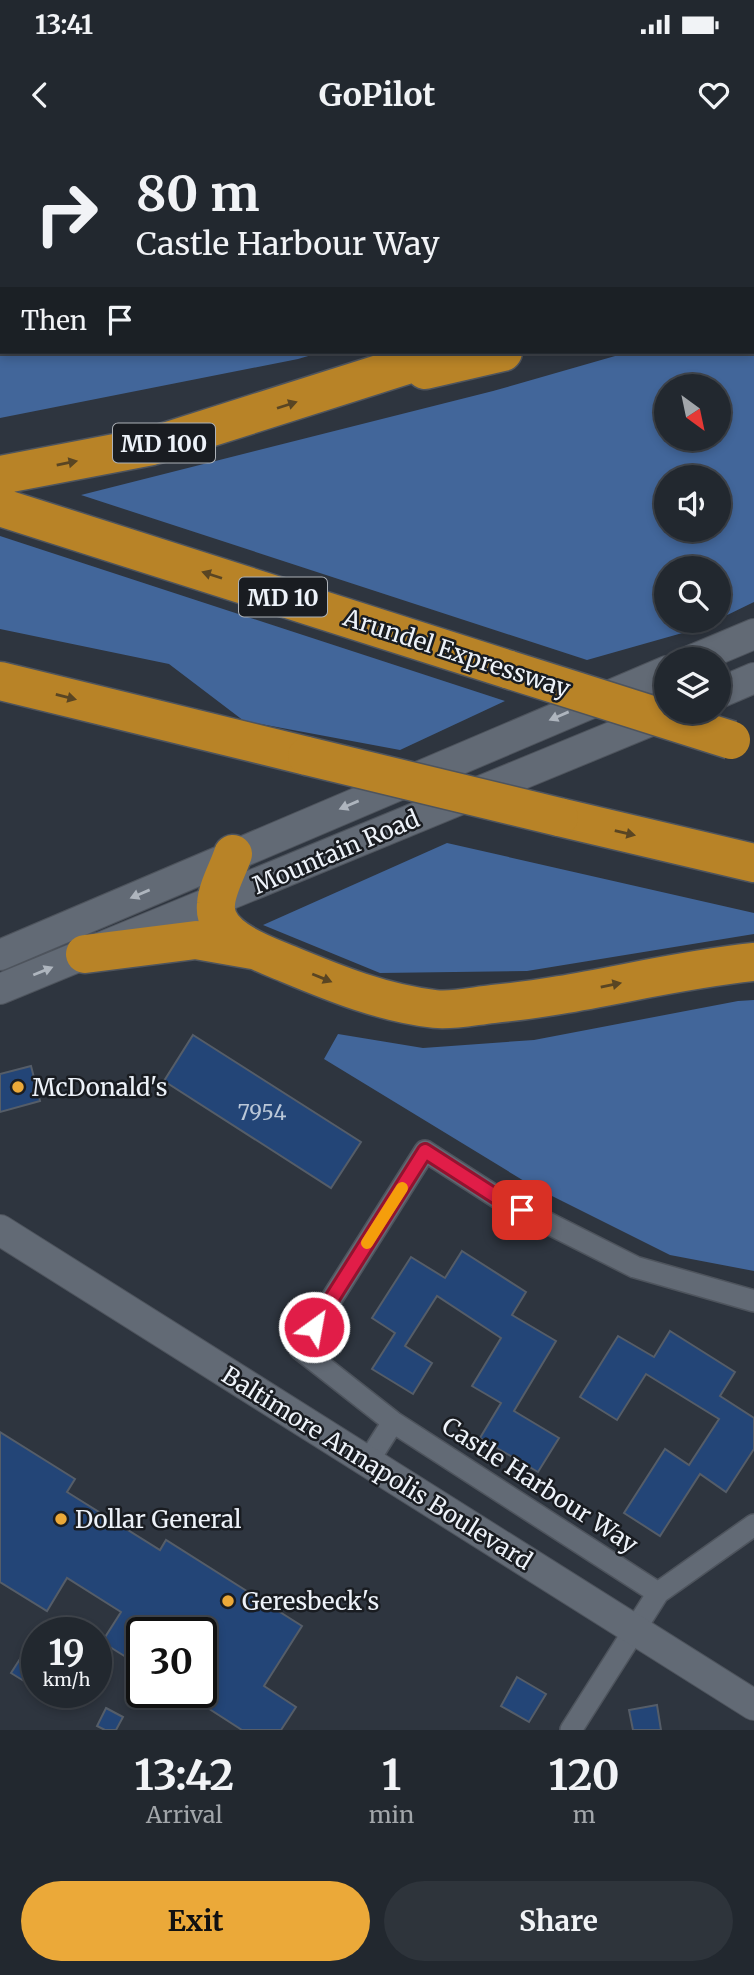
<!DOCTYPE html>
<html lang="en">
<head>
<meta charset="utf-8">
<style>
  :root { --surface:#22282f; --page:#2e343b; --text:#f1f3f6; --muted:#a2a6aa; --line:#3f444b; --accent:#eba939 }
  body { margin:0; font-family:Merriweather,serif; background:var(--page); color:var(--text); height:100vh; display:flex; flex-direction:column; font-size:26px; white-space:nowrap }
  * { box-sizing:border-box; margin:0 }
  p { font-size:23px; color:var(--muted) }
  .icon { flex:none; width:38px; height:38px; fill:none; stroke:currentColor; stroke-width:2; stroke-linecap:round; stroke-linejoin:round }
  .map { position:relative; height:1590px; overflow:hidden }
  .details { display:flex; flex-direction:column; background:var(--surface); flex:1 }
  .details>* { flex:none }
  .banner { position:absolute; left:0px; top:0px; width:754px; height:214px; box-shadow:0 4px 10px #0003,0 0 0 2px var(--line); background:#22282f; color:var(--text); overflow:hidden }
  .needle { width:46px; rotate:147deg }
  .fabs { position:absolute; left:654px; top:234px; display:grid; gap:14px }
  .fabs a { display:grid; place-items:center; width:77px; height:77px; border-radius:50%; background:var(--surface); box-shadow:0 4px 10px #0003,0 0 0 2px var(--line); font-size:35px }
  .speed { position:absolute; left:21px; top:1477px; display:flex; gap:14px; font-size:35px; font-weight:700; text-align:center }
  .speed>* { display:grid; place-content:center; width:91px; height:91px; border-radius:50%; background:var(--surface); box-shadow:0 4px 10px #0003,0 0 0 2px var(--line); line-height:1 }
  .speed small { font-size:18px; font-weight:400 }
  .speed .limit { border:4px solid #111; border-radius:10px; background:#fff; color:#111 }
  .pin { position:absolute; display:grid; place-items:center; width:60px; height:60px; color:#fff; margin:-30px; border-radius:14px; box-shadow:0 4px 10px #0006 }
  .me { position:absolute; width:77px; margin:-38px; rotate:32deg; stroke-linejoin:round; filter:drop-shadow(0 0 5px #0008) }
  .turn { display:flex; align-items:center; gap:24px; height:147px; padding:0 21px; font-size:32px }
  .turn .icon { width:91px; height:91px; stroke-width:2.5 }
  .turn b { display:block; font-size:49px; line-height:60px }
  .then { display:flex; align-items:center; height:66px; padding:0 21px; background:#0003; gap:14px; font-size:26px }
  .eta { display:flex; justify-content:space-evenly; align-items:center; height:119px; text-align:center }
  .eta b { font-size:42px; font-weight:700; line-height:49px }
  .primary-button { display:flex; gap:14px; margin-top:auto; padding:14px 21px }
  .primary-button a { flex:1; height:80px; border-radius:42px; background:var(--accent); color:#111; font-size:28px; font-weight:700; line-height:80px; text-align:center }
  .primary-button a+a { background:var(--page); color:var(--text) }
  .status { display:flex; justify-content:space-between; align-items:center; height:49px; padding:0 35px; background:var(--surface); direction:ltr }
  .status svg { height:19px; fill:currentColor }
  header { display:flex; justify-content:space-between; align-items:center; height:91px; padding:0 21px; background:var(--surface); font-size:32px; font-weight:700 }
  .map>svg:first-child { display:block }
  .forest { fill:#42669a; fill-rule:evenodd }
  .building { fill:#234577; stroke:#555d68; stroke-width:2 }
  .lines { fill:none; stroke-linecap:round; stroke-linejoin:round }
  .minor-casing { stroke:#4e545d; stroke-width:24 }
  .secondary-casing { stroke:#4e545d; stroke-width:32 }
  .motorway-casing { stroke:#4e545d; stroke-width:41 }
  .minor { stroke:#626a75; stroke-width:21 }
  .secondary { stroke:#626a75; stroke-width:30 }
  .motorway { stroke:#b88327; stroke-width:38 }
  .motorway-bridge-casing { stroke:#4e545d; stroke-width:41; stroke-linecap:butt }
  .motorway-bridge { stroke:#b88327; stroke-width:38 }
  .oneway { fill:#594523 }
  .oneway2 { fill:#aeb5be }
  .route-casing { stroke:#92132f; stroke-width:18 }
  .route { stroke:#e11d48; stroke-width:12 }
  .slow { stroke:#f59e0b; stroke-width:12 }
  .poi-dot { fill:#eba939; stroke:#191c21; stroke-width:2.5 }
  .labels { text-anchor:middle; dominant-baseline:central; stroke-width:5; stroke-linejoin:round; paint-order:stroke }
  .number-label { font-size:21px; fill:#bac7d8 }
  .shield { fill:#191c21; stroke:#adb2b8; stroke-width:2 }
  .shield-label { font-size:23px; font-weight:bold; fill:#edf2f9 }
  .street-label { font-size:24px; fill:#edf2f9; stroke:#191c21 }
  .poi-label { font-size:24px; fill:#edf2f9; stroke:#191c21; text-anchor:start }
</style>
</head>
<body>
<div class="status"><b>13:41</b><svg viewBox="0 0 49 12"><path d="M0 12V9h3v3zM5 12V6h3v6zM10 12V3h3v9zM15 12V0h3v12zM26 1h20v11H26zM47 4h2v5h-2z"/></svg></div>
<header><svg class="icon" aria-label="back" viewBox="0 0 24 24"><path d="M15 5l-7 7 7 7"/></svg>GoPilot<svg class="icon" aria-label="heart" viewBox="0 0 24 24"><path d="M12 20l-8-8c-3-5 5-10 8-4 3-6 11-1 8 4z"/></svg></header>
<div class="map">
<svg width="754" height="1590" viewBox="0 0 754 1590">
  <rect width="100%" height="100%" fill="#2e353f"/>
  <path class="forest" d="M375,0H754V71L752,2H370Z
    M0,110L2,212H322L298,219L0,278Z
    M754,175V462L719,479V429H667V481H715L700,488L587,520L81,355L493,251L629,212H752ZM667,247H719V299H667ZM667,338H719V390H667Z
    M0,396L505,561L400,610L244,581L169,524L0,489Z
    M447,703L754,773V794L527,831L380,833L263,785Z
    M754,860V1131L670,1115L534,1047L324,919L338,894L423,908L534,900L738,861Z"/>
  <path class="building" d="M193,895L361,1002L331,1048L164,941Z
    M31,926L40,961L0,972V934Z
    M462,1111L526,1152L512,1175L556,1201L514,1271L559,1298L538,1332L480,1298L501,1263L472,1246L501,1198L437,1156L405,1206L432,1223L413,1254L372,1229L395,1193L372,1178L411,1117L445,1138Z
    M670,1191L735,1232L720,1256L754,1278V1309L726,1352L700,1334L660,1396L624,1373L665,1309L689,1325L719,1279L646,1234L617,1280L580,1257L618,1196L654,1217Z
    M0,1292L75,1339L67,1352L160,1410L166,1400L302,1486L264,1546L296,1567L281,1590H242L183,1552H201V1493H142V1527L102,1502L121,1472L67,1438L47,1471L0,1442Z
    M27,1508L37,1514V1539L32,1546L11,1533Z
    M517,1537L546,1554L529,1582L501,1566Z
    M657,1565L661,1590H633L629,1570Z
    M106,1568L123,1577L116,1590H105L97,1586Z"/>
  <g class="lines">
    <g class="minor-casing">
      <path id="minor" d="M367,1323L393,1282
        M658,1453L393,1282L300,1209L425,1011L498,1058L635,1127L754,1161
        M571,1590L658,1453L754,1385"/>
    </g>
    <g class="secondary-casing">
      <path id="secondary" d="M692,520L754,494
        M719,553L754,538
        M0,815L667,531
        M0,849L670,573
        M0,1090L754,1565"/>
    </g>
    <g class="motorway-casing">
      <path id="motorway" d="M207,2L212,0
        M0,66H2
        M752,110L754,109
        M752,146H754
        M425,230L503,212
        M0,335L152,306L448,212
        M0,367L510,530
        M0,541L307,616
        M559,677L754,723
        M233,714C228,729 217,748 216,764C212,797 264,814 288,824C336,844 383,863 435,869C453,871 474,866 493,864C581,856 665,831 754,822
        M85,814L196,800L253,810"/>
    </g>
    <use href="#minor" class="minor"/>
    <use href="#secondary" class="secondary"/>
    <use href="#motorway" class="motorway"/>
    <g class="motorway-bridge-casing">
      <path id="motorway-bridge" d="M510,530L731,600
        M307,616L559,677"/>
    </g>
    <use href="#motorway-bridge" class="motorway-bridge"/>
  </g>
  <defs><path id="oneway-solid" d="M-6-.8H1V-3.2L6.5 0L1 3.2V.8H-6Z" transform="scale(1.75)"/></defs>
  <g class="oneway">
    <use href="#oneway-solid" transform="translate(287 265) rotate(-18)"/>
    <use href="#oneway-solid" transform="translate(67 323) rotate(-11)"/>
    <use href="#oneway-solid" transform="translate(212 435) rotate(-162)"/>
    <use href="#oneway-solid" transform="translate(66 557) rotate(14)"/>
    <use href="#oneway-solid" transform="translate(625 693) rotate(13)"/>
    <use href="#oneway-solid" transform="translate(322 838) rotate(22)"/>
    <use href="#oneway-solid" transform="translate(611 845) rotate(-12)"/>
  </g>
  <g class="oneway2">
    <use href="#oneway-solid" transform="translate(559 576) rotate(157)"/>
    <use href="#oneway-solid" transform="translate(349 665) rotate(157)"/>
    <use href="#oneway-solid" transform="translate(140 754) rotate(157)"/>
    <use href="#oneway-solid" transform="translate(43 831) rotate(-22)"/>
  </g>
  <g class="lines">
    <g class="route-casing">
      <path id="route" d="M314,1187L425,1011L498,1058L522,1070"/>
    </g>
    <use href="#route" class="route"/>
    <path class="slow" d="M367,1103L402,1048"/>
  </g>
  <g class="poi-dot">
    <circle cx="18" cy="947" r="7"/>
    <circle cx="61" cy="1379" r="7"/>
    <circle cx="228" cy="1461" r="7"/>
  </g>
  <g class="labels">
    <g class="number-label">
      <text x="262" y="972">7954</text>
    </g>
    <g class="shield">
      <rect x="113" y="283.5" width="102" height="39" rx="5"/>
      <rect x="239" y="437.5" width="88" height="39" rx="5"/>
    </g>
    <g class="shield-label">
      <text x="164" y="303">MD 100</text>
      <text x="283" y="457">MD 10</text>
    </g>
    <g class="street-label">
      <text transform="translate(457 513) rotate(18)">Arundel Expressway</text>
      <text transform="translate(336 712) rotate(-23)">Mountain Road</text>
      <text transform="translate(377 1328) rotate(32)">Baltimore Annapolis Boulevard</text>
      <text transform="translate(540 1345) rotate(33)">Castle Harbour Way</text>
    </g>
    <g class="poi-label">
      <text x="32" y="947">McDonald's</text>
      <text x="75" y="1379">Dollar General</text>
      <text x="242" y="1461">Geresbeck's</text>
    </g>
  </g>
</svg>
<div class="fabs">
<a><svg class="needle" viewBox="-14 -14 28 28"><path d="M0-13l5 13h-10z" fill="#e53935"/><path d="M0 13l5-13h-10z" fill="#a2a6aa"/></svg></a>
<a><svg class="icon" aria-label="sound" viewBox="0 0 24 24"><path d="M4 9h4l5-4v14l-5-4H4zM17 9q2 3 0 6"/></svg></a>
<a><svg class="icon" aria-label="search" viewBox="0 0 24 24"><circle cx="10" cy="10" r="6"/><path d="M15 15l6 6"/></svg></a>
<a><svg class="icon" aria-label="layers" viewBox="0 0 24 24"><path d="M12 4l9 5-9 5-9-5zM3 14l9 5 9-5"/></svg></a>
</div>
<div class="speed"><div>19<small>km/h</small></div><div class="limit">30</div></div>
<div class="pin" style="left:522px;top:1070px;background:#d93025"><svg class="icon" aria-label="arrive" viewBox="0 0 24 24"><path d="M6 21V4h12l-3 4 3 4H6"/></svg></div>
<svg class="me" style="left:314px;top:1187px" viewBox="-20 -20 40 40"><circle r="17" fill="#e11d48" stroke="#fff" stroke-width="3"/><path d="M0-11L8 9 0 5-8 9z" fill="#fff"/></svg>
<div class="banner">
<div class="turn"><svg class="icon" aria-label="right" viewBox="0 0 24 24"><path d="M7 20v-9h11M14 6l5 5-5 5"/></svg><div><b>80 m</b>Castle Harbour Way</div></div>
<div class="then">Then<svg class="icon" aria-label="arrive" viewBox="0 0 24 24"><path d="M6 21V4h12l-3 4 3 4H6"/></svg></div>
</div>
</div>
<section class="details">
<div class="eta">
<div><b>13:42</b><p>Arrival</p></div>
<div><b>1</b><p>min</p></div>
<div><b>120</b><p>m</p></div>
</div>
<div class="primary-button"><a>Exit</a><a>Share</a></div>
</section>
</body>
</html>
